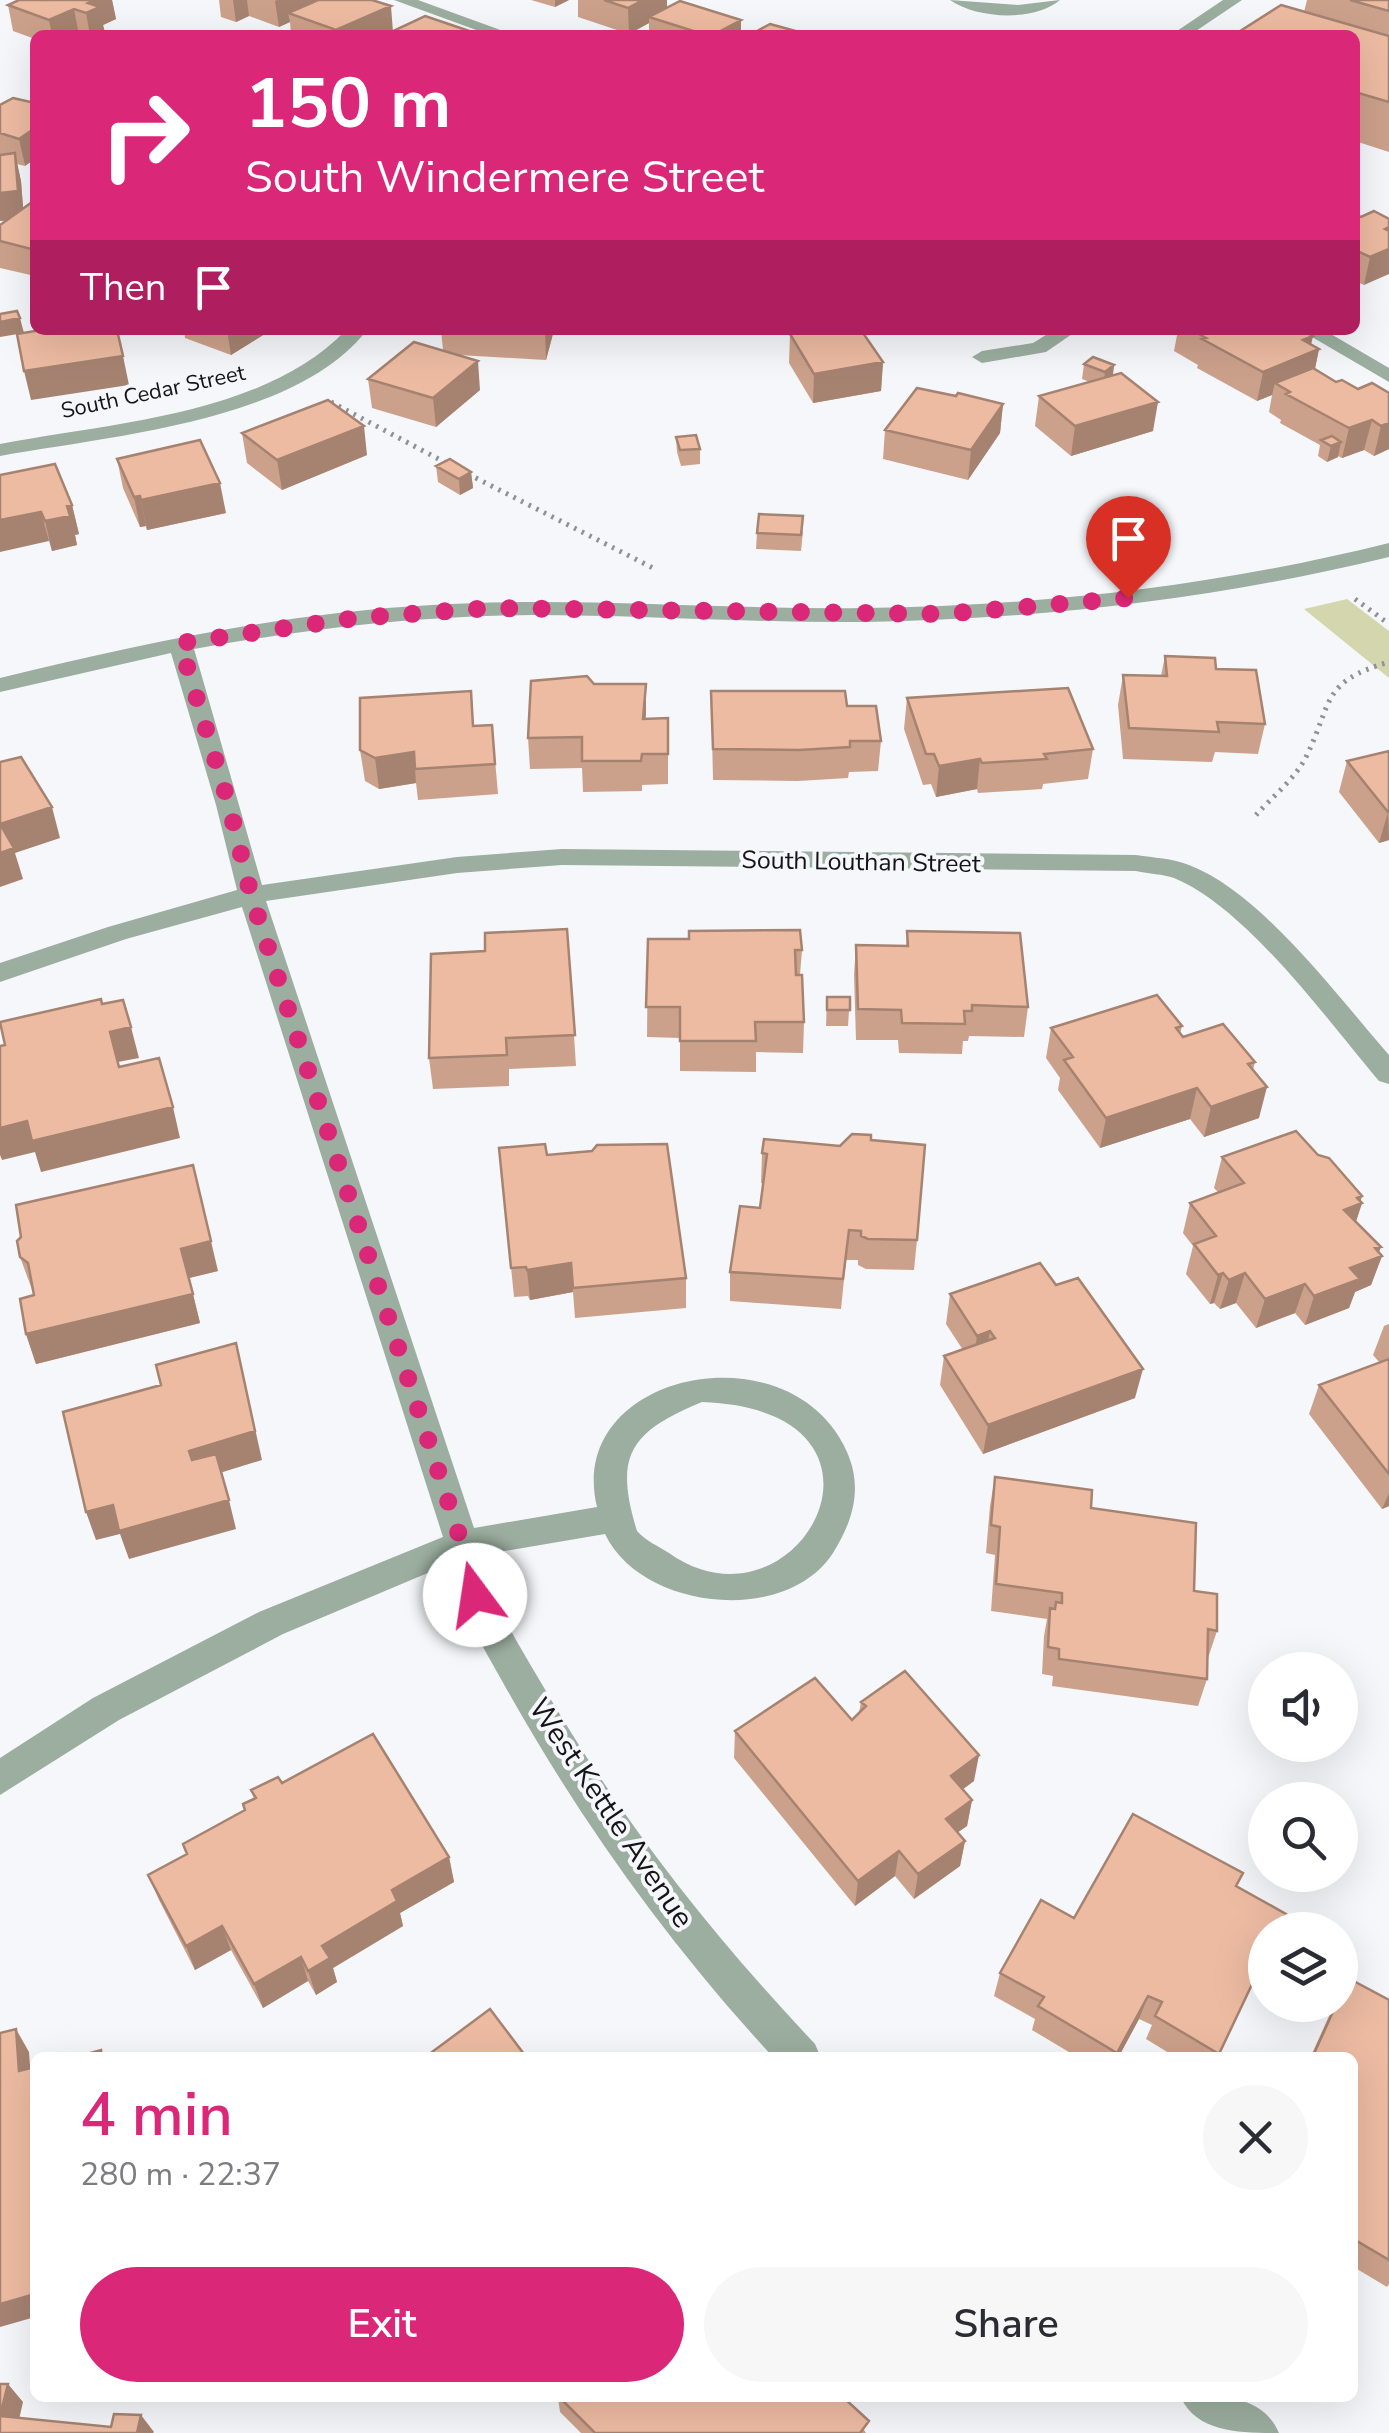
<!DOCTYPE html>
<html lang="en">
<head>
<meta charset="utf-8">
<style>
  :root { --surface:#fff; --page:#f7f7f7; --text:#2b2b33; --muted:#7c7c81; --accent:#db2777 }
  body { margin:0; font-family:"Nunito Sans",sans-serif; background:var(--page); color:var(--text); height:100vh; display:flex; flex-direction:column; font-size:38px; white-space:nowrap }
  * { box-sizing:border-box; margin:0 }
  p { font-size:32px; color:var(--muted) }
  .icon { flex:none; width:55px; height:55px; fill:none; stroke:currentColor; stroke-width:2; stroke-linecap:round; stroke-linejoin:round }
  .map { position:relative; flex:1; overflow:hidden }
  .panel { position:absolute; left:30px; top:2052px; width:1328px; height:350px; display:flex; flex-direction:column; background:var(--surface); border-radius:15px; box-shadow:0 10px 40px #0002 }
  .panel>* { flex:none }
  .top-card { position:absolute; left:30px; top:30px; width:1330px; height:305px; border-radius:15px; box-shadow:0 10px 40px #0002; background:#db2777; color:#fff; overflow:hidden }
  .controls { position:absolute; left:1248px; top:1652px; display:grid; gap:20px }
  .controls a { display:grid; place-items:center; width:110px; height:110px; border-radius:50%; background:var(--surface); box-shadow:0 10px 40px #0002; font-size:50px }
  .pin { position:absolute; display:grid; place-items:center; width:85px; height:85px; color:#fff; margin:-102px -42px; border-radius:50% 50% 50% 0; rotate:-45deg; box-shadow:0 0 10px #0007 }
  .pin .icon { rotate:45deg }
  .me { position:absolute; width:110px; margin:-55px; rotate:346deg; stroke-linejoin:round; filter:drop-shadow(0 0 8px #0008) }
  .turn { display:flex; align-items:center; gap:35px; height:210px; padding:0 50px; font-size:45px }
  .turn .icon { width:130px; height:130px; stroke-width:2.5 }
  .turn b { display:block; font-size:70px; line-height:85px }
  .then { display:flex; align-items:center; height:95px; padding:0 50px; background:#0003; gap:20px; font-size:38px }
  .round { display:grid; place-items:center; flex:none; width:105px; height:105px; border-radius:52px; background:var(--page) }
  .overview { display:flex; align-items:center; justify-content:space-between; height:170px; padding:0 50px }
  h1 { font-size:60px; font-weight:600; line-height:75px; color:var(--accent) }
  .primary-button { display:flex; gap:20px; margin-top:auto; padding:20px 50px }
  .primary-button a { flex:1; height:115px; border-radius:60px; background:var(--accent); color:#fff; font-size:40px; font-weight:600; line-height:115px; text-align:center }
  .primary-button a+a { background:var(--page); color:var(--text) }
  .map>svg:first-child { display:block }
  .green { fill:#d4d7ae }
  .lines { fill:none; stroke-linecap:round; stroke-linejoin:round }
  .path { stroke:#909194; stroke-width:5; stroke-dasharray:2.5 6; stroke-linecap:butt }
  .minor { fill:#9bae9f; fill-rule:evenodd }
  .wall { fill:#cca18b }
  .shaded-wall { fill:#a68371 }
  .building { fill:#edbba2; stroke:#a68371; stroke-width:2.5 }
  .route { stroke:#db2777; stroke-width:18; stroke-dasharray:0 32.4 }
  .labels { text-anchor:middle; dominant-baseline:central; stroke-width:8; stroke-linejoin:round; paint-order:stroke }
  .far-street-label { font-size:22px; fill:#151517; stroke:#f6f7fb }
  .street-label { font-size:25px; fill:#151517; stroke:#f6f7fb }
  .near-street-label { font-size:30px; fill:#151517; stroke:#f6f7fb }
</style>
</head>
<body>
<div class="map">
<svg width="1389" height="2433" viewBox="0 0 1389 2433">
  <rect width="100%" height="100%" fill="#f6f7fb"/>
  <path class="green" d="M1347,599L1389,631V678L1304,609Z"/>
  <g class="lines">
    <path class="path" d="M331,402L448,464
      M468,474L653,568
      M1355,599L1389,624
      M1256,815C1272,797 1297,777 1307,755C1333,701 1321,682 1389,662"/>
    <path class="minor" d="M394,0H418L514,35H490Z
      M950,0L1018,5L1060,0C1034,22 977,19 950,0Z
      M1223,0H1242L1190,35H1171Z
      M346,330H367C296,422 109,436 0,456V444C111,423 265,415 346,330Z
      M1054,330H1078L1046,352L982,363L972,357L982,351L1033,343Z
      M1300,330H1324L1389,368V382Z
      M1389,543V557C1216,599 1043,619 865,622C754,623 643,615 532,615C418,616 305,629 194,649L262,885L457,857L562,849L1136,855C1154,858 1172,858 1189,865C1261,892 1338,997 1389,1055V1084L1379,1081C1328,1021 1247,908 1174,878C1163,874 1149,874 1136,871L562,865L457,873L266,901L474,1528L597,1507C564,1371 792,1326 847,1452C863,1488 853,1521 833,1553C786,1626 641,1610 605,1534L481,1555C492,1604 518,1643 543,1686C619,1817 711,1934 815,2044L821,2058H774C671,1947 584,1826 510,1695C487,1653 460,1612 449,1564L283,1634L119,1720L0,1795V1758L93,1698L259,1612L443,1537L242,907L126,939L0,982V963L108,927L237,890L216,805L171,653L0,692V678C143,643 285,613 432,605C576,596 720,610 864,608C1042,606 1216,586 1389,543ZM702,1402C924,1410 798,1644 669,1553C658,1546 646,1541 637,1531C614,1456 629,1432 702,1402Z
      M1181,2398C1218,2396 1262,2393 1279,2433C1241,2433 1198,2433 1181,2398Z"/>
  </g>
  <path class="wall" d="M19,0H112L116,19L103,25L105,33L101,35H35V39L13,31L8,5Z
    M219,0H372L393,31L481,35H391V33L385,35H291L290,22L279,27L249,16L236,22L221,17Z
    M531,0H569L555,7Z
    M578,0H667V7L741,35H649V23L629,34L578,17Z
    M1307,0H1389V152L1355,141V35L1304,12Z
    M13,98L25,166L17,164L21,181L23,208L35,200V276L0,268V225L7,220L0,221V105Z
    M1355,215L1361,217L1389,219L1364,285L1355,281Z
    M184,330H271L231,355L185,338Z
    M441,330H554L546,360L459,355L480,390L436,427L372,408L368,379L443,350Z
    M1178,330H1301L1311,344L1319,349L1315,369L1336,382L1358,389L1389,393V449L1374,456L1364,450L1342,458L1338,456V457L1327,462L1318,456L1320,445L1280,423L1281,420L1269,412L1272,395L1257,401L1197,368L1198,365L1174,351Z
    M790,334L883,362L881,391L813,403L789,363Z
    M1084,364L1114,365L1113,375L1153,431L1071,456L1035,426L1039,396L1090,382L1082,379Z
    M956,396L1003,404L1000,433L968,480L883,459L885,430Z
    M242,433L367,455L282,490L247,463Z
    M676,437L700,449V464L681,466L677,452Z
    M117,459L226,513L147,530L146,526L140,527L123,488Z
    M436,466L471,472L473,488L460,495L438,482Z
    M0,475L72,505L79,534L75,535L77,545L52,551L49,541Z
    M803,531L801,551L756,549L757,533Z
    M1165,656L1216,669L1265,724L1258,754L1215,752L1212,762L1123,759L1118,705L1123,675L1161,676Z
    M594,684L646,719L668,718V784L642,785V791L583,792L582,768L530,769L528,738Z
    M711,691L847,706L881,741L878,771L849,772L848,778L798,781L713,780Z
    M907,698L1093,749L1088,779L1043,784L1042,789L978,793L977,789L936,797L931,784L923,785L904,729Z
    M492,725L498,794L418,800L416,783L379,789L365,781L360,750L474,726Z
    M1389,751V840L1379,843L1339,792L1347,761Z
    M567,929L576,1066L509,1069V1086L433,1089L429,1058L485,951Z
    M907,931L1028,1007L1024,1037L969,1036L968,1041H963L962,1054L899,1053L898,1040H856L854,975L856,945L906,946Z
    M648,939L802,950L800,975L804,1022L803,1053L756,1052V1072L680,1071V1038L647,1037Z
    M827,997H850L848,1026H826Z
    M1182,1026L1180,1034L1183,1037L1255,1062L1253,1070L1259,1118L1204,1137L1190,1119L1100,1148L1058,1090L1060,1078L1046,1058L1051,1028Z
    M871,1140L917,1240L914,1270L866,1269L858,1265V1260H846L841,1309L730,1301V1272L760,1208L763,1183H761L762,1153L840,1146Z
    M499,1148L547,1155L686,1278V1308L575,1318L573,1292L530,1300L528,1296L514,1297Z
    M1318,1155L1362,1196L1360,1202L1362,1203L1356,1222L1382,1256L1371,1285L1355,1292L1349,1308L1305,1325L1295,1313L1256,1328L1236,1303L1220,1309L1214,1303L1210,1304L1186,1274L1193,1246L1183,1233L1190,1203L1219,1193L1214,1188L1222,1157Z
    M20,1257L218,1271L189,1278L200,1323L36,1364L26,1334L34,1295Z
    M950,1294L1135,1398L983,1454L940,1385L944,1356L963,1350L946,1324Z
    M1389,1324V1506L1382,1509L1309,1414L1319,1385L1379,1362L1373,1355L1384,1326Z
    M995,1477L1091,1508L1194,1591L1217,1631L1208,1658L1207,1679L1198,1706L1052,1686L1053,1676L1042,1674L1044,1636L1047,1619L991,1611L995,1555L986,1553L990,1506Z
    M861,1702L974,1781L962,1789L972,1800L967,1826L958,1832L965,1841L960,1866L914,1899L895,1876L855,1906L734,1758L735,1731L852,1720L859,1713Z
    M282,1783L449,1857L454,1882L400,1913L403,1926L333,1968L337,1982L316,1995L308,1981L263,2008L231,1950L195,1970L159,1900L148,1875L187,1854L183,1844L245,1810L254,1799L251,1790Z
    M1243,1873L1237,1886L1265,1958L1217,2058H1177L1146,2039L1152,2025L1139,2019L1118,2058H1079L1032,2030L1035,2019L994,1996L1000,1973L1074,1918Z
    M1348,1978L1389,2000V2284L1387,2287L1352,2266V2058H1310L1334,2005H1340V1993Z
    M558,2398H844L866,2433H581L560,2412Z"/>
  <path class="shaded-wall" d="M95,0H112L116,19L103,25L105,33L101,35H90L86,13L88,3Z
    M233,0H247L249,16L236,22Z
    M277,0H318L288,13L290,22L279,27L275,1Z
    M555,0H569L555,7Z
    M643,0H667V14L649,17V23L629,34L628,8Z
    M391,6L393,32L385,35H337L336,30Z
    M74,9L79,35H52L49,20Z
    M741,20V35H713Z
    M35,128V159L25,166L19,139Z
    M15,153L21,181L24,219L0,221V193Z
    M1389,227V274L1364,285L1370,257L1385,229Z
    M20,318L24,333L0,337V322Z
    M227,330H271L231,355Z
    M545,330H554L546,360Z
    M1313,336L1309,354L1319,349L1313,378L1275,383L1272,395L1257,401L1263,372L1303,340Z
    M123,356L129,385L31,400L24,371Z
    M478,361L480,390L436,427L433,398Z
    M883,362L881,391L813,403L814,374Z
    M1114,365L1112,380L1103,387L1105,372Z
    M1158,402L1153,431L1071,456L1075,426Z
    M1003,404L1000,433L968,480L971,450Z
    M1372,420L1364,450L1342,458L1349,428Z
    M1389,423V449L1374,456L1381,426Z
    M364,426L367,455L282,490L277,460Z
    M1341,442L1338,457L1327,462L1331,446Z
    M471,472L473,488L460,495L459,479Z
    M220,483L226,513L147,530L141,500Z
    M140,496L146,526L140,527L134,497Z
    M72,505L79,534L75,535L77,545L52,551L45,521L67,506Z
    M41,512L49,541L0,552V520Z
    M646,684V714L643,749V719Z
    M414,752L416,783L379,789L375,758Z
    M980,759L977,789L936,797L939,766Z
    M52,807L60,838L15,853L23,879L0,887V824Z
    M1388,812L1389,840L1379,843Z
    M131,1027L139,1058L118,1062L110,1032Z
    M1267,1087L1259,1118L1204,1137L1211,1107Z
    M1197,1088L1190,1119L1100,1148L1106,1118Z
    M173,1107L180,1138L41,1172L35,1152L2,1160L0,1155V1128L27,1121Z
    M193,1165L218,1271L189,1278L200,1323L36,1364L26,1334Z
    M1362,1196L1359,1204L1362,1203L1352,1233L1344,1210Z
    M1381,1247L1377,1257L1382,1256L1371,1285L1355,1292L1349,1308L1305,1325L1314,1296L1375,1248Z
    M571,1263L573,1292L530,1300L527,1270Z
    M1223,1273L1214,1303L1210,1304L1218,1275Z
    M1245,1273L1236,1303L1220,1309L1229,1280Z
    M1305,1284L1295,1313L1256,1328L1265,1299Z
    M990,1331L985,1361L973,1365L977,1336Z
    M236,1343L262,1460L197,1480L189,1451Z
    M1143,1369L1135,1398L983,1454L988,1425Z
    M1389,1493V1506L1382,1509Z
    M229,1500L236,1529L129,1559L120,1534L96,1540L86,1512L113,1505Z
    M979,1755L974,1781L946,1802L951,1776Z
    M972,1800L967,1826L941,1844L946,1819Z
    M965,1841L960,1866L914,1899L918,1874Z
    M899,1851L895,1876L855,1906L858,1881Z
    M449,1857L454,1882L400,1913L403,1926L333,1968L337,1982L316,1995L308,1971L322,1946L392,1890Z
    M222,1926L231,1950L195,1970L186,1946Z
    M301,1957L308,1981L263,2008L254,1984Z
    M1148,1996L1139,2019L1118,2058H1115Z
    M16,2029L29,2052L32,2093L19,2071Z
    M35,2294V2317L0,2327V2304Z
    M8,2384L23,2402L16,2433L0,2416Z
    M141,2415L154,2432L153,2433H137Z"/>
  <path class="building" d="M19,0H95L88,3L100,7L86,13L74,9L49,20L8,5Z
    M318,0H372L391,6L336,30L288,13Z
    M604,0H643L628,8Z
    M1350,0H1389V11Z
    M680,1L741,20L713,35H706L649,17Z
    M1281,5L1389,36V102L1355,92V35H1234Z
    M425,16L481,35H400L391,32Z
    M770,24L810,35H750Z
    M13,98L35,103V128L19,139L0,133V105Z
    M15,153L18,191L0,193V155Z
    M35,200V250L0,241V225Z
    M1374,211L1389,219V227L1385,229L1389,231V249L1370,257L1355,250V215L1361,217Z
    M17,311L20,318L0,322V314Z
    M41,330H117L123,356L24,371L17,334Z
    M815,330H861L883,362L814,374L790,334Z
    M1192,330H1301L1313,336L1303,340L1319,349L1263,372L1202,339L1206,338Z
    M414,342L478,361L433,398L368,379Z
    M1093,357L1114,365L1105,372L1084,364Z
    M1313,368L1336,382L1342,380L1358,389L1372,383L1389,393V423L1381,426L1372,420L1349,428L1286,394L1290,392L1275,383Z
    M1121,373L1158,402L1075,426L1039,396Z
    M917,388L956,396L958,393L1003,404L971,450L885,430Z
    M328,400L364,426L277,460L242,433Z
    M696,435L700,449L680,450L676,437Z
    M1332,436L1341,442L1331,446L1321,440Z
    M200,440L220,483L141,500L140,496L134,497L117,459Z
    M450,459L471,472L459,479L436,466Z
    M55,464L72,505L67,506L70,516L45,521L41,512L0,520V475Z
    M759,514L803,516L801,535L757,533Z
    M1165,656L1215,658L1216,669L1256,670L1265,724L1217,722L1219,732L1129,728L1123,675L1167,676Z
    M587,676L594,684H646L643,719L668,718V754H642L641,761H582V737L528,738L531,681Z
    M1068,688L1093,749L1044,754L1047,759L982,763L980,759L939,766L934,754H926L907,698Z
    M471,691L473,726L492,725L495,764L415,769L414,752L375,758L360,750V698Z
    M711,691H845L847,706H876L881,741H850V747L799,750L713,749Z
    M1389,751V812H1388L1347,761Z
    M21,757L52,807L0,824L14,848L0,853V762Z
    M567,929L575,1035L506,1038L507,1055L429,1058L431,954L485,951V933Z
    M800,930L802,950H795L796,975H802L804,1022H755L756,1041H680V1007H646L648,939H689V931Z
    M907,931L1020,933L1028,1007L972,1005V1011H964L965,1024L902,1023L901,1010L858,1009L856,945L908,946Z
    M1157,995L1182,1026L1176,1028L1183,1037L1223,1024L1255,1062L1248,1064L1267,1087L1211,1107L1197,1088L1106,1118L1064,1060L1073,1057L1051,1028Z
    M827,997H850V1010H827Z
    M101,999L102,1004L123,1000L131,1027L110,1032L119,1067L159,1058L173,1107L32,1141L27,1121L0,1128V1046L5,1045L0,1022Z
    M1296,1131L1318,1155L1329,1158L1362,1196L1357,1198L1362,1203L1344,1210L1381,1247L1375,1248L1382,1256L1350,1268L1360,1279L1314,1296L1305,1284L1265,1299L1245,1273L1229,1280L1223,1273L1218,1275L1194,1244L1216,1236L1190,1203L1244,1183L1222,1157Z
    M852,1134L871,1135V1140L925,1145L917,1240L868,1239L861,1236V1231L849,1230L843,1279L730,1272L740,1206L760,1208L767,1154L762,1153L764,1139L840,1146Z
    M545,1144L547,1155L592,1151L597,1145L667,1144L686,1278L573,1288L571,1263L527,1270L526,1267L511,1268L499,1148Z
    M193,1165L211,1241L181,1249L193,1294L26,1334L20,1299L34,1295L28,1263L20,1257L17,1241L21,1237L16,1205Z
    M1040,1263L1056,1285L1078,1278L1143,1369L988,1425L944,1356L995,1338L990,1331L977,1336L950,1294Z
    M236,1343L255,1431L189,1451L192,1460L216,1454L229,1500L119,1531L113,1505L86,1512L63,1412L161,1385L156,1365Z
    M1389,1359V1474L1319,1385Z
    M995,1477L1092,1490L1091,1508L1196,1523L1194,1591L1217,1594V1631L1208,1629L1207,1679L1059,1659V1649L1048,1647L1050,1608L1055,1609L1056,1602L1062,1603V1593L996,1584L1000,1527L991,1525Z
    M905,1671L979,1755L951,1776L972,1800L946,1819L965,1841L918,1874L899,1851L858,1881L735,1731L815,1678L852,1720L866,1706L861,1702Z
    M373,1734L449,1857L392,1890L397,1901L322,1946L330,1958L308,1971L301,1957L254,1984L222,1926L186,1946L148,1875L187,1854L183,1844L245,1810L243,1804L256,1798L251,1790L278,1777L282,1783Z
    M1133,1814L1243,1873L1236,1886L1286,1914L1278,1930H1265V1957L1219,2054L1155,2016L1162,2002L1148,1996L1117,2053L1038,2006L1044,1997L1000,1973L1041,1900L1074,1918Z
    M1348,1978L1389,2000V2260L1352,2238V2058H1312L1336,2005H1340V1996Z
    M490,2009L527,2058H424Z
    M16,2029L19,2071L35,2067V2294L0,2304V2033Z
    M101,2050L102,2058H72Z
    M0,2384H8L0,2416L111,2427L114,2414L141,2415L137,2433H0Z
    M560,2398H844L869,2421L860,2433H595Z"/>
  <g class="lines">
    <path class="route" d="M475,1595L462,1544L251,895L229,805L180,643L356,618L489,608L944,614L1128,598"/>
  </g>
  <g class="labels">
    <g class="far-street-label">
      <text transform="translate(153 392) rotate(-12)">South Cedar Street</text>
    </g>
    <g class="street-label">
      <text transform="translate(861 862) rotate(1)">South Louthan Street</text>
    </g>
    <g class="near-street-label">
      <text transform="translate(611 1813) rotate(56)">West Kettle Avenue</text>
    </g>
  </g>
</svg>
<div class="controls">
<a><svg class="icon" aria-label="sound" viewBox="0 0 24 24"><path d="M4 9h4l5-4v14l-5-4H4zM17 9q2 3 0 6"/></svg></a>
<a><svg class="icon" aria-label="search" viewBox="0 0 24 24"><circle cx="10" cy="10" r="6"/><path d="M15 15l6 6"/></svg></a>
<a><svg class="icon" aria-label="layers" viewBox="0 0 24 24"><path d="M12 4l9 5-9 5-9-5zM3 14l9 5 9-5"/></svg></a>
</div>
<div class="pin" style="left:1128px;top:598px;background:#d93025"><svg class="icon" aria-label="arrive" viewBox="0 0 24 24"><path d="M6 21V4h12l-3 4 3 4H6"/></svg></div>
<svg class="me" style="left:475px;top:1595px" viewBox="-20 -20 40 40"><circle r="19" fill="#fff"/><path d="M0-13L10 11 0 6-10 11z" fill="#db2777"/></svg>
<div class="top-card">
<div class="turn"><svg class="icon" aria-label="right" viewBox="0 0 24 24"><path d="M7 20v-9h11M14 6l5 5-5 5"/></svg><div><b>150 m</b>South Windermere Street</div></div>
<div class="then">Then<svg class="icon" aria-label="arrive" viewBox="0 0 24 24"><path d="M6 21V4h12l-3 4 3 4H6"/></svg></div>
</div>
<section class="panel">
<div class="overview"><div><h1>4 min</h1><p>280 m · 22:37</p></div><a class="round"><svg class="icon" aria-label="close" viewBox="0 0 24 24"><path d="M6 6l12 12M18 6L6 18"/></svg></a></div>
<div class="primary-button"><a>Exit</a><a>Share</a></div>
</section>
</div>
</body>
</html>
